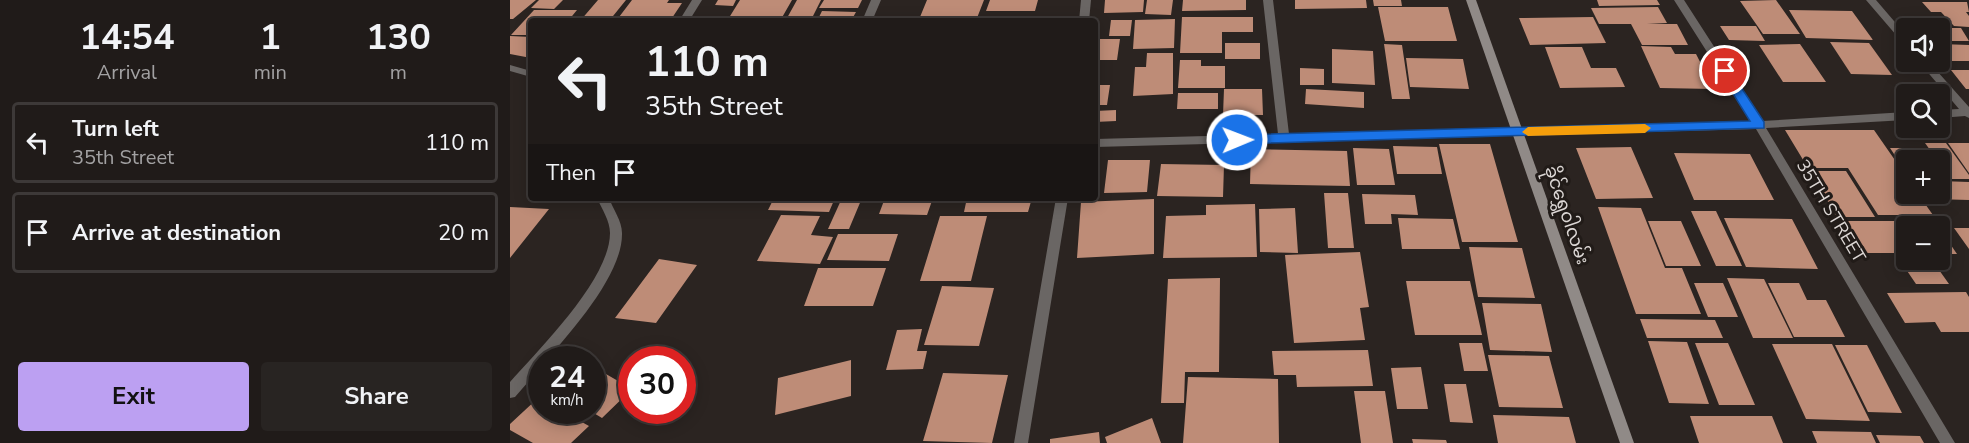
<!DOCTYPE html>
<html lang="en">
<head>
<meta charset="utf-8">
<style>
  :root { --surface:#201b19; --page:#282422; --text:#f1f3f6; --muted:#a2a1a2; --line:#3d3938; --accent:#bca0f2 }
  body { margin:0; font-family:"Nunito Sans","Noto Sans Myanmar",sans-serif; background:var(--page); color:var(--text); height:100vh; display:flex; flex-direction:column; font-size:22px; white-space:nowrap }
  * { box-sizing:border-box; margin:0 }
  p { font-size:20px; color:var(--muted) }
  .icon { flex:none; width:33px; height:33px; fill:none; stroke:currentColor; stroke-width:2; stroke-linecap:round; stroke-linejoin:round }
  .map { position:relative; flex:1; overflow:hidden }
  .details { display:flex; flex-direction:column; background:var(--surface); width:510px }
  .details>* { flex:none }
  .hud { position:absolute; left:18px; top:18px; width:570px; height:183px; border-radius:6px; box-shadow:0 3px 15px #0003,0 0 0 2px var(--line); background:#201b19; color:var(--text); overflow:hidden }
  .tools { position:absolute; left:1386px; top:18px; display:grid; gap:12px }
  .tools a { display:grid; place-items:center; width:54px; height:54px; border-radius:6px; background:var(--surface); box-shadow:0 3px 15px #0003,0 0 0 2px var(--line); font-size:30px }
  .speed { position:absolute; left:18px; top:346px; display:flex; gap:12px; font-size:30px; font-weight:700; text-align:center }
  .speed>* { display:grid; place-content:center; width:78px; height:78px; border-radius:50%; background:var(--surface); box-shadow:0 3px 15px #0003,0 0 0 2px var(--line); line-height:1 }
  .speed small { font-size:15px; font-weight:400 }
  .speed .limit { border:9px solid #d22; background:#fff; color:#111 }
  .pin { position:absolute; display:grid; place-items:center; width:51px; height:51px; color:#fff; margin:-26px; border:3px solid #fff; border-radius:50%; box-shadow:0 2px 6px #0007 }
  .me { position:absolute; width:66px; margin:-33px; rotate:89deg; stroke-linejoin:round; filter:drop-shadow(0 0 4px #0008) }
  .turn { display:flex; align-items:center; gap:21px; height:126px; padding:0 18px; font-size:27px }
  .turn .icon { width:78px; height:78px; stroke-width:2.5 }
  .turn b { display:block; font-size:42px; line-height:51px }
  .then { display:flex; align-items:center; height:57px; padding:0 18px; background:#0003; gap:12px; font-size:22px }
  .eta { display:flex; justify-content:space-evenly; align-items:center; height:102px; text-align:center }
  .eta b { font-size:36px; font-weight:700; line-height:42px }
  .cta { display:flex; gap:12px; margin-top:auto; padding:12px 18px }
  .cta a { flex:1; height:69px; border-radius:6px; background:var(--accent); color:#111; font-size:24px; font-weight:700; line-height:69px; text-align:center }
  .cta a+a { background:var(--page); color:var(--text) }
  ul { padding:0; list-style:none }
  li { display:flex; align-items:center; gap:18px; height:81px; margin:0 12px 9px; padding:0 6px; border:3px solid var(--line); border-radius:6px }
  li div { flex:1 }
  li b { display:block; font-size:22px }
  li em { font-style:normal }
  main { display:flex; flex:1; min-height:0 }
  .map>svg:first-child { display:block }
  .building { fill:#be8c77 }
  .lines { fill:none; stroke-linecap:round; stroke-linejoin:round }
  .street { fill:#6a6664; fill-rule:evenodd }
  .secondary { fill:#908a87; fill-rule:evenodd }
  .route { fill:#1a73e8; stroke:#114b97; stroke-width:1.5 }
  .slow { fill:#f59e0b }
  .labels { text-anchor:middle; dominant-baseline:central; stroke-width:6; stroke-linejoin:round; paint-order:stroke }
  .street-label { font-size:18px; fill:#dcd7d5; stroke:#211b18 }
</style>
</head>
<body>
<main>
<section class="details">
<div class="eta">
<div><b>14:54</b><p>Arrival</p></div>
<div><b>1</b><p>min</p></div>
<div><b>130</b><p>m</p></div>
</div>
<ul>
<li><svg class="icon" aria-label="left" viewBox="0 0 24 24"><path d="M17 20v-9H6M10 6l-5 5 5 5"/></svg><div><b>Turn left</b><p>35th Street</p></div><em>110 m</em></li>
<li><svg class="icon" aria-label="arrive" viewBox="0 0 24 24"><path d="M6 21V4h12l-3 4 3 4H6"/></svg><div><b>Arrive at destination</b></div><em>20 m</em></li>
</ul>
<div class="cta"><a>Exit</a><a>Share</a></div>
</section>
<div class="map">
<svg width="1459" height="443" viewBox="0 0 1459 443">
  <rect width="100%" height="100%" fill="#2b2421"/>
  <path class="building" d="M0,0H26L3,19H0Z
    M29,0H53L44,9L21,8Z
    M88,0H116L99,21H70Z
    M122,0H159L157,3H172L160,21H106Z
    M208,0H226L223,6L205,5Z
    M230,0H282L270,21H217Z
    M287,0H311L302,18H277Z
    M314,0H352L348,8H309Z
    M417,0H474L467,18L410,17Z
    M480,0H528L525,11H476Z
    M595,0H634L633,12L594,13Z
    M637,0H663L661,15L635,14Z
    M673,0H736V10L672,11Z
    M785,0H856L857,8L785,9Z
    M863,0H891L892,6H864Z
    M1087,0H1147L1150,5L1089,6Z
    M1266,0L1290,34H1253L1230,1Z
    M1412,2H1457L1459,12H1456L1459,16V27L1444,26L1431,12H1421Z
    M868,7H938L947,41H875Z
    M1148,7L1157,23L1137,24H1167L1178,45H1132L1121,24H1089L1081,8Z
    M24,10H67L58,21H21V35H1Z
    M1279,10L1342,11L1363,40L1296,38Z
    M312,11L346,12L341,21H307Z
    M672,17H743V32H712V53H670Z
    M1083,17L1096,43L1020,45L1009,18Z
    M665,19L664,48L623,49L625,20Z
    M601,20H622L620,36H599Z
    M1210,26H1246L1255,41L1219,40Z
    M1429,28H1451L1459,41H1440Z
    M0,36L21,37V58L0,54Z
    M589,39H610L607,60H585Z
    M1320,42L1359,43L1382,75L1341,74Z
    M715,43H750V59H715Z
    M874,44L892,45L900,99H882Z
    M1290,44L1316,82H1273L1249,45Z
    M1430,44L1459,45V61H1432Z
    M1131,46L1161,47L1165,54H1186L1204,89L1150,88Z
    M1035,47H1072L1081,68H1106L1115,87L1050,88Z
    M822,49L863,51L865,85L822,83Z
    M637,53H663V94L623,96L625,67H636Z
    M896,58L953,59L959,89L900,87Z
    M670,60H691V66H715V88H668Z
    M790,68L814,69V85H790Z
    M1441,70H1459V89H1456Z
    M585,85H600L597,105H585Z
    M714,89H752L753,115H713Z
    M796,89L854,92V108L795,104Z
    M668,93H708V109H667Z
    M606,110V121L585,122V111Z
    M1275,130H1364L1396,176V194H1408L1423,215H1368L1338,168H1298Z
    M1415,143H1436L1459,175V179H1441Z
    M1438,143H1459V173Z
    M929,144H980L1008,242H952Z
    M883,146L927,147L932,174H887Z
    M1121,147L1143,198L1086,199L1066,148Z
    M843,148L879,149L885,185H847Z
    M1380,148H1403L1411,160H1396V172Z
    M741,149L837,151L840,186L740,184Z
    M1164,153L1240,154L1264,200H1184Z
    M598,160H640L637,192L594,193Z
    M651,164L714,165L713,197L647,196Z
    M1300,171H1336L1365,217H1327Z
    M1430,181L1459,182V200L1423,199L1420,194H1430Z
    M814,193H838L844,248H818Z
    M852,194L905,195L908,215L881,214L882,224H855Z
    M264,198H325L319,212L258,210Z
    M332,198H352L339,229H318Z
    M375,198H423L417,215L369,214Z
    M457,198H522L518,212H454Z
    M644,199V254L567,258L571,202Z
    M745,204L747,257L653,258L656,216L696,215V205Z
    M0,207L39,209L0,258Z
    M1088,207L1131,208L1155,268H1172L1191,314H1126Z
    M785,208L788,253L750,252L749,209Z
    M1181,211H1206L1232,266H1206Z
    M271,215L310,216L301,235L323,237L310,264L247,261Z
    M430,216H477L461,281H410Z
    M888,218L943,219L950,249H892Z
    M1214,218L1282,219L1308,269L1236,267Z
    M1138,221H1171L1191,266H1156Z
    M1336,221H1424L1428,226H1396V253H1355Z
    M1444,228H1459V249Z
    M1430,229L1447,254H1430Z
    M328,234H388L379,261L317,260Z
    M959,247L1012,248L1025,298L968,297Z
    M850,252L859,307L850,308L855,340L784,343L775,255Z
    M149,259L187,265L146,323L105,318Z
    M1389,259L1422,260L1439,284H1406Z
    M308,268H376L363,306H294Z
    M710,278L709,372H675L674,403H651L658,279Z
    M1217,278L1254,279L1283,338H1243Z
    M896,281H960L972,335H905Z
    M1184,283H1213L1228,317H1198Z
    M1258,283H1289L1297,300H1316L1335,337H1284Z
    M432,286L484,288L469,346L414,345Z
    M1456,292L1459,297V332H1431L1425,322L1395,323L1377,293Z
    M972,303L1031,304L1042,352L980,350Z
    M1130,319L1205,320L1213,338H1137Z
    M412,329L407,351H417L413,369L376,370L387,330Z
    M1138,341L1177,342L1199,404L1159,403Z
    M949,343H972L978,371H954Z
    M1185,343H1218L1245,405H1209Z
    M1262,344H1322L1360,421L1296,419Z
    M1325,345H1357L1392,413L1358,412Z
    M858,350L863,386L787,387L786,375H764L762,351Z
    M978,355L1039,356L1053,408L989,407Z
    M341,360V396L265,415L268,378Z
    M82,366L122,389L92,418L82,412Z
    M911,367L918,409H887L881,368Z
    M433,373L498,375L482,443L413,441Z
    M678,377L768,379L769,443H673Z
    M934,384H956L963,423L940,422Z
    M844,391H875L883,443H851Z
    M28,398L32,400V411H52L79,426L61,443H23L0,430V424Z
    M983,415L1059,417L1066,443H988Z
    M1180,416H1262L1273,443H1189Z
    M642,418L651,443H597L595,437Z
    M1302,431L1361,432L1366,443H1307Z
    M589,432L590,443H540V439Z
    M1366,435L1410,436L1414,443H1370Z
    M902,439L936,440L937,443H903Z"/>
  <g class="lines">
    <path class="street" d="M182,0H192L179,21H169Z
      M361,0H371L362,21H352Z
      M571,0H581L579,21H569Z
      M753,0H763L779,134L1241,121L1164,0H1174L1252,121L1396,112V120L1256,128L1445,443H1430L1246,129L585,147V139L768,134Z
      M1356,0H1366L1396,35V44L1393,43Z
      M1409,62H1419L1459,107V118L1455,116L1430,118V110L1449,109Z
      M0,65L21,71V77L0,71Z
      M87,198H99C103,209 112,221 112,233C113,274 62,330 37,360H32V366L5,397L0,398V382C30,348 100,279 100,233C100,221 92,209 87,198Z
      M546,198H558L518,443H504Z"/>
    <path class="secondary" d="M956,0H966L1124,443H1110Z"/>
  </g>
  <path class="route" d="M1215,68L1219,69L1254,122V128L727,144L720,140L727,135L1240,121L1209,71Z"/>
  <path class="slow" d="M1135,124L1141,128L1135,133L1018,136L1012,132L1018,127Z"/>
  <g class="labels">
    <g class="street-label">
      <text transform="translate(1321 211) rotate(59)">35TH STREET</text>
      <text transform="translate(1057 215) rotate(71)">ခိုင်ရွှေဝါလမ်း</text>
    </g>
  </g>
</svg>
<div class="tools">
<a><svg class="icon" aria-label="sound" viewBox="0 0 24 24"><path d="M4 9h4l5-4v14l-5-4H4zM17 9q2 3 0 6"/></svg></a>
<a><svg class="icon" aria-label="search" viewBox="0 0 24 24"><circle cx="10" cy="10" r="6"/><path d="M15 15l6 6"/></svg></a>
<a>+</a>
<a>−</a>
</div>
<div class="speed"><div>24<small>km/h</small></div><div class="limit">30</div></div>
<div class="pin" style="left:1215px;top:71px;background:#d93025"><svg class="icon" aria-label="arrive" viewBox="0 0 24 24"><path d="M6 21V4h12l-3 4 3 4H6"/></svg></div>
<svg class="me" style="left:727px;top:140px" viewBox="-20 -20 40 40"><circle r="17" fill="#1a73e8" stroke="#fff" stroke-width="3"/><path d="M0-11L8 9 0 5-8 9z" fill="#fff"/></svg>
<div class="hud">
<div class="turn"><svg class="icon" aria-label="left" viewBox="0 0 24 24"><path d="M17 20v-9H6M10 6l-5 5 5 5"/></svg><div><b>110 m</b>35th Street</div></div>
<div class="then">Then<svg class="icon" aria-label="arrive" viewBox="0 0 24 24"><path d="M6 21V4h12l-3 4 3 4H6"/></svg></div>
</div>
</div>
</main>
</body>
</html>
